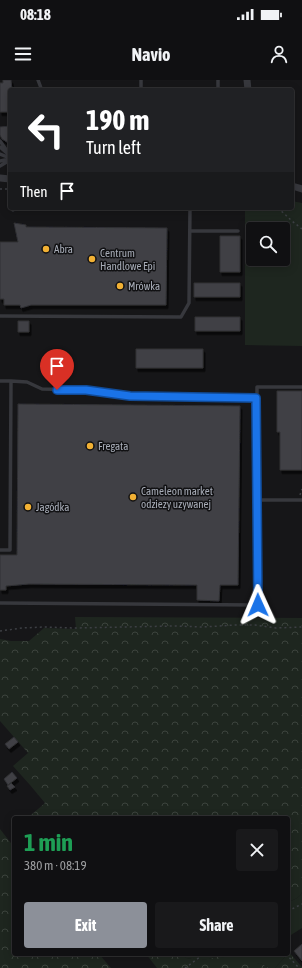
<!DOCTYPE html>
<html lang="en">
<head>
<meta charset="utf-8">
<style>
  :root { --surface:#101012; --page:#19191b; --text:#f1f3f6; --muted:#9c9d9f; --line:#303032; --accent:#8c9099 }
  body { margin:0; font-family:"Asap Condensed",sans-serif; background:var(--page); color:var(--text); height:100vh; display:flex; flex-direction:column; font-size:15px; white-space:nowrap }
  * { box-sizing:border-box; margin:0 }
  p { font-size:13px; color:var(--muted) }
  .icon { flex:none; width:22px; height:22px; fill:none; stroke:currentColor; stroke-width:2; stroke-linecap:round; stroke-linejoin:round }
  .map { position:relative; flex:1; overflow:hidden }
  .details { position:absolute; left:12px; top:736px; width:278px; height:140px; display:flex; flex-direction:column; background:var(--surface); border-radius:4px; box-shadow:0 2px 10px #0003,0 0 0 1px var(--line) }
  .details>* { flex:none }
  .banner { position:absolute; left:8px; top:8px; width:286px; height:122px; border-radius:4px; box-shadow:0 2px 10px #0003,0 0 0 1px var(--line); background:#202124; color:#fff; overflow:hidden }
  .fabs { position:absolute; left:246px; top:142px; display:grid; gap:8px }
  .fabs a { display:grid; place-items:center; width:44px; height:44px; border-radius:4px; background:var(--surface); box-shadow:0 2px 10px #0003,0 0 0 1px var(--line); font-size:20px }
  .pin { position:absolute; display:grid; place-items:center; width:34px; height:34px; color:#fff; margin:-41px -17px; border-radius:50% 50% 50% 0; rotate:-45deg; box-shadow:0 0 4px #0007 }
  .pin .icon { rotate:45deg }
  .me { position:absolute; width:44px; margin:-22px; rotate:359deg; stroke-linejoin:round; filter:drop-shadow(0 0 3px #0008) }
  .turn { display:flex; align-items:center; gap:14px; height:84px; padding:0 12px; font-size:18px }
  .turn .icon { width:52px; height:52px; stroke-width:2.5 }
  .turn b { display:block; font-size:28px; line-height:34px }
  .then { display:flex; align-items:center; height:38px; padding:0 12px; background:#0003; gap:8px; font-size:15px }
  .round { display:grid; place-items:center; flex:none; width:42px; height:42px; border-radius:4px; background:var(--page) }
  .headline { display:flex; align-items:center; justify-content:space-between; height:68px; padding:0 12px }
  h1 { font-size:24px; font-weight:700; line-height:30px; color:#1e9e55 }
  .action { display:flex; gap:8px; margin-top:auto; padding:8px 12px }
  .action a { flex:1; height:46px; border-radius:4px; background:var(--accent); color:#fff; font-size:16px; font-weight:700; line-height:46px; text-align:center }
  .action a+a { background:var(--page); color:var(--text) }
  .status { display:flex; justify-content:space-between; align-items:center; height:28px; padding:0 20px; background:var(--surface); direction:ltr }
  .status svg { height:11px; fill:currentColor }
  header { display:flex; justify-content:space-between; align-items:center; height:52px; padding:0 12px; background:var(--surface); font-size:18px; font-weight:700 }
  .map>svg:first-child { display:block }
  .grass { fill:#1e261f; fill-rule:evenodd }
  .forest { fill:url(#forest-crowns) }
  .building { fill:#404145; stroke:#303034; filter:url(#shadow) }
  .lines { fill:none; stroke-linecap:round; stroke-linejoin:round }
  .path { stroke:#3d3f44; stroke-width:1.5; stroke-dasharray:2 3; stroke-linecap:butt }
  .service { stroke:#37383d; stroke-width:3.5 }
  .minor { stroke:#37383d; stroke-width:7 }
  .route-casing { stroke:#114b97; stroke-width:10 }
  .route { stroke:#1a73e8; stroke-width:7 }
  .poi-dot { fill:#f2b134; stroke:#111113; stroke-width:1.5 }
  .labels { text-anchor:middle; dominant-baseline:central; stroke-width:3; stroke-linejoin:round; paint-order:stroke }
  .poi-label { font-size:11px; fill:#a8adb8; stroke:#111113; text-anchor:start }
</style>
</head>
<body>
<div class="status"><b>08:18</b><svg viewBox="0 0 49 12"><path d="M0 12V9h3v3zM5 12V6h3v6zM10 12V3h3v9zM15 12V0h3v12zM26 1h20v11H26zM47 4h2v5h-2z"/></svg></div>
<header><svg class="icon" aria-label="menu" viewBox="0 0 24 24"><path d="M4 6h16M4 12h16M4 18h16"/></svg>Navio<svg class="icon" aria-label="person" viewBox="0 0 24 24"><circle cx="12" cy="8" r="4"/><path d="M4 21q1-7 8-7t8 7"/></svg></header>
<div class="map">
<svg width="302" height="888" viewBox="0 0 302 888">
  <defs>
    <pattern id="forest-crowns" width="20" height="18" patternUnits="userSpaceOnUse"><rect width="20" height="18" fill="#1e261f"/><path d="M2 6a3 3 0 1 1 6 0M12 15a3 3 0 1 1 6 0" fill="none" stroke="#3c433d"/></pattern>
    <filter id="shadow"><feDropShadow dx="2" dy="3.5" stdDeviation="0" flood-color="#0009"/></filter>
  </defs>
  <rect width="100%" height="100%" fill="#161618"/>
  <path class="grass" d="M292,121L302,123V266L245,265V128H292ZM253,149H283V179H253Z
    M302,812V848L288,857V822C293,820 300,818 302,812Z
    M184,874H284L285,877L275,888H269L260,883L252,886L241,885L219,876L209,879L201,880L186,878Z"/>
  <path class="forest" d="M75,537L302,538V812C300,818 293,820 288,822V738H33L31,735L45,723L30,705L13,686L28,673L0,641V559L11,561H29L44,548L76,549Z
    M0,749L14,767V874H99L111,888H0Z
    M288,871L302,887V888H275L285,877L284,874H288Z
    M146,874H184L186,878C193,879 201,880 208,879C212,879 217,876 221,877C238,879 240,888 260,883L269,888H157Z"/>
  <path class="building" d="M3,0H11L12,10H10V32H0V3H3Z
    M10,46V64L2,59L0,55V47Z
    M14,143L26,145V147L167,148L166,225H31L21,228L20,225H4V219H0V162H18Z
    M220,156H240V192H220Z
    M194,203H240V217H194Z
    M195,237H240V251H195Z
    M18,241H29V252H18Z
    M136,269H203V288H136Z
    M277,311H302V390H280V352H277Z
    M18,324L240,326L238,505H220L219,521L197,520V505L29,504L6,506V510H0V475H17Z
    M14,657L18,662L9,669L5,664Z
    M12,692L17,698L8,705L4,699Z
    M11,703L15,707L10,710L7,706Z
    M302,864V881L294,871Z"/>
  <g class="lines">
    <path class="path" d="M0,109H10
      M278,128L292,141L302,149
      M300,415L302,409
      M0,551L22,548L43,547L75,548L175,546L202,547L236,545H255L276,548L302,547
      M288,831L302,824
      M286,874L299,888
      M185,888L200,877L205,874"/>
    <path class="service" d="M38,0L41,8L46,10
      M141,10V0
      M218,10V0
      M0,61L10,75
      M0,67L8,74
      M0,74L10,78
      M0,81L9,79
      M0,86L10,80
      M13,128V130
      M190,151H238
      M0,236L181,237L189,223L190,128
      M0,301H11L10,470H0
      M257,318V307H302
      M257,420H302
      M0,523L258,525L257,318L130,316L86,310L42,309L27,302L11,301"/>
    <path class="minor" d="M247,0L248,10
      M0,98L10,99
      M292,106L302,109"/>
  </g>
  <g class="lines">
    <g class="route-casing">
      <path id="route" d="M57,310H86L130,316L256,318L258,525"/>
    </g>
    <use href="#route" class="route"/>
  </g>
  <g class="poi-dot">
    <circle cx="46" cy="169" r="4"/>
    <circle cx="92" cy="179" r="4"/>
    <circle cx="120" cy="206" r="4"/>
    <circle cx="90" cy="366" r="4"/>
    <circle cx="133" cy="417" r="4"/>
    <circle cx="28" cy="427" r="4"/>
  </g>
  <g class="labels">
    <g class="poi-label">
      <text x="54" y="169">Abra</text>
      <text x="100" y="173">Centrum<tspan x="100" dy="13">Handlowe Epi</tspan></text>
      <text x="128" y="206">Mrówka</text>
      <text x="98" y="366">Fregata</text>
      <text x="141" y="411">Cameleon market<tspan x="141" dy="13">odziezy uzywanej</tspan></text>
      <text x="36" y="427">Jagódka</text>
    </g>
  </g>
</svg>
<div class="fabs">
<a><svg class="icon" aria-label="search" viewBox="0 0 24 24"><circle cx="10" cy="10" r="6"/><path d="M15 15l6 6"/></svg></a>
</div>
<div class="pin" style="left:57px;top:310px;background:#d93025"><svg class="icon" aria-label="arrive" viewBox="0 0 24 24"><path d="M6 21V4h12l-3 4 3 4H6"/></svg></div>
<svg class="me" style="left:258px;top:525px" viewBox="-20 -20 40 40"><path d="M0-17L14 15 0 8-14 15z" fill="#1a73e8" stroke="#fff" stroke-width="4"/></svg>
<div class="banner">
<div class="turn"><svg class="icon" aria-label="left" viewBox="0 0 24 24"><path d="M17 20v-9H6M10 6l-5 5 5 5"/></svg><div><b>190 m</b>Turn left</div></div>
<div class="then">Then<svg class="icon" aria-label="arrive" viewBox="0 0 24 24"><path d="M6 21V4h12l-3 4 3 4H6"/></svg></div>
</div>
<section class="details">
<div class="headline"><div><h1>1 min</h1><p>380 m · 08:19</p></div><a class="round"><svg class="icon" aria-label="close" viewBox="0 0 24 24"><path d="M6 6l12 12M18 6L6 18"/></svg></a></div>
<div class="action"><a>Exit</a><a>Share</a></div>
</section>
</div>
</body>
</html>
